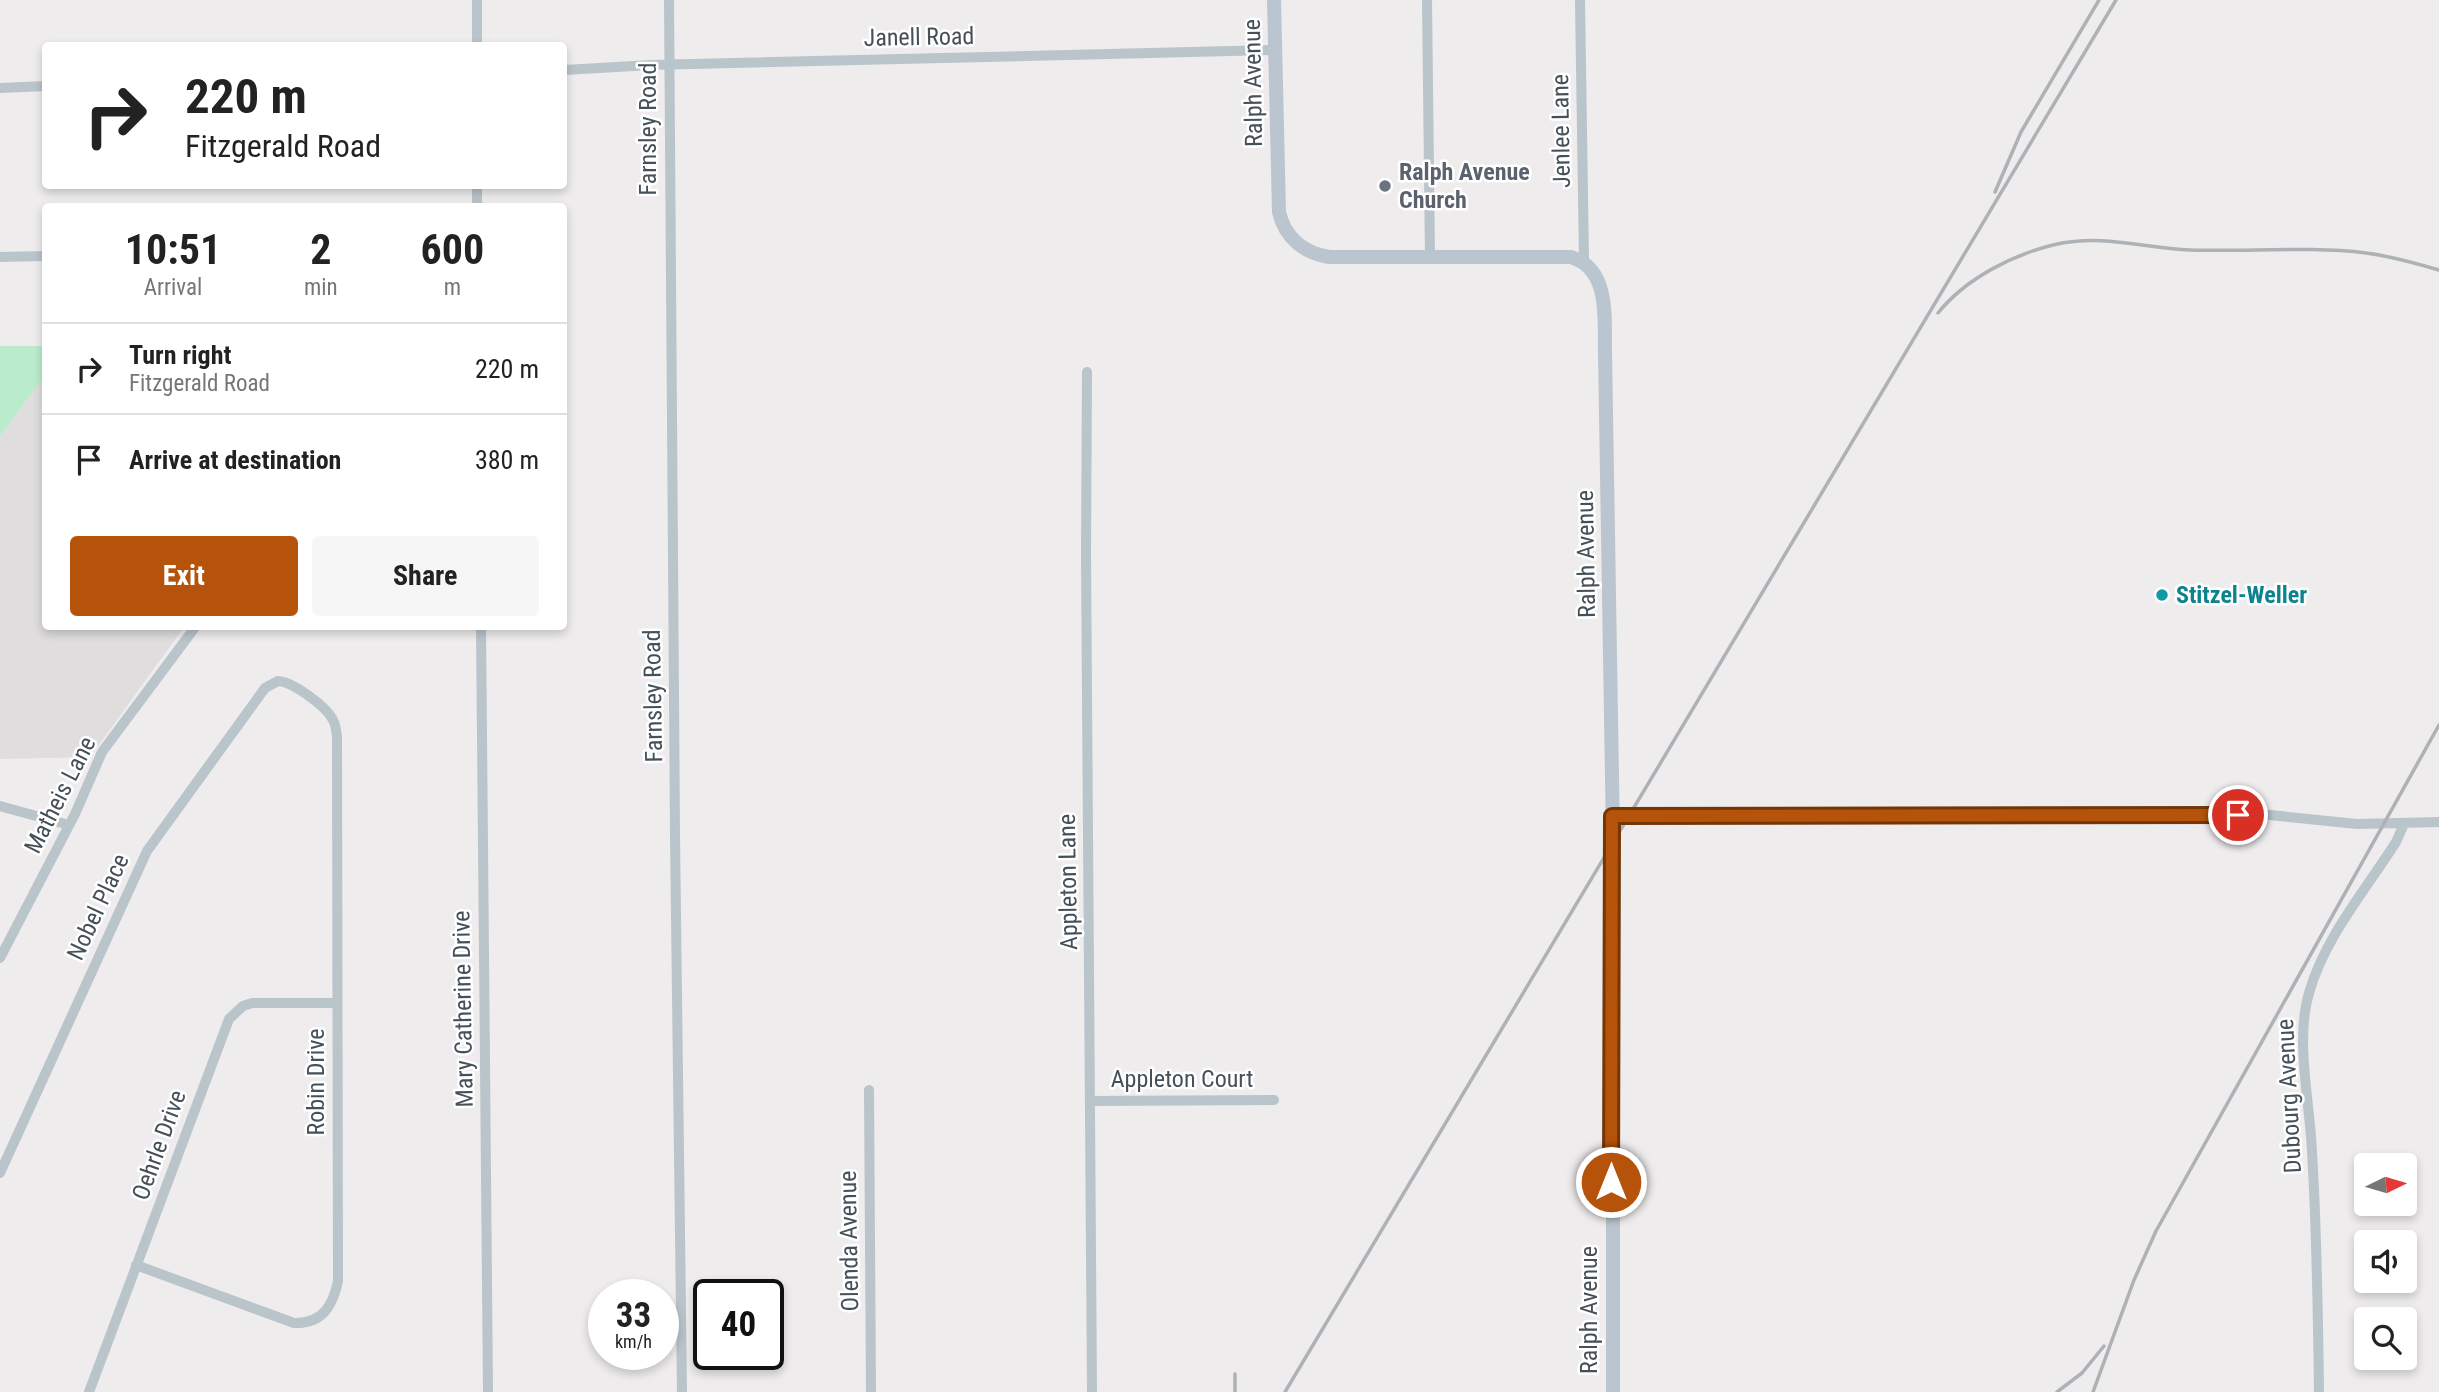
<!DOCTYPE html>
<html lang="en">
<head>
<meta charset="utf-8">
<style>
  :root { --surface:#fff; --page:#f6f6f6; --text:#222; --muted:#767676; --line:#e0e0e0; --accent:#b45309 }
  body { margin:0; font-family:"Roboto Condensed",sans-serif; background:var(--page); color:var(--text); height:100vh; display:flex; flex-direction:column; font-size:26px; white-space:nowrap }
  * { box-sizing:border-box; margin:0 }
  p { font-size:23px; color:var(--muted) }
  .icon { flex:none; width:38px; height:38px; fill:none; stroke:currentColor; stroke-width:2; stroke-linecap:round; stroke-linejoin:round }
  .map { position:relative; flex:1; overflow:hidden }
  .drawer { position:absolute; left:42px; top:203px; width:525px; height:427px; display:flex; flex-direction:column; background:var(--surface); border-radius:7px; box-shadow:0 4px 10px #0003 }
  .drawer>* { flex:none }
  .guide { position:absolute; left:42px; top:42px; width:525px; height:147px; border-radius:7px; box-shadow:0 4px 10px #0003; background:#fff; color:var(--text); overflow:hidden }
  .needle { width:46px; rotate:85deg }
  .fabs { position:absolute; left:2354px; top:1153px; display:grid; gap:14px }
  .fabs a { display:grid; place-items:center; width:63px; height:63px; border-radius:7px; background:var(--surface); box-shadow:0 4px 10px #0003; font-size:35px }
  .speed { position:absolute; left:588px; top:1279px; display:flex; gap:14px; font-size:35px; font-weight:700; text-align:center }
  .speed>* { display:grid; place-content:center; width:91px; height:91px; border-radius:50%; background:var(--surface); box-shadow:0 4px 10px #0003; line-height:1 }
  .speed small { font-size:18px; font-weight:400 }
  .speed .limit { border:4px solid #111; border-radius:10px; background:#fff; color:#111 }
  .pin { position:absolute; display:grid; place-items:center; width:60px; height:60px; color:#fff; margin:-30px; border:4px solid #fff; border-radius:50%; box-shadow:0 2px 7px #0007 }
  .me { position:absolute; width:77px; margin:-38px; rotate:0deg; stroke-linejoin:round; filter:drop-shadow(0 0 5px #0008) }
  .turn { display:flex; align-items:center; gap:24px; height:147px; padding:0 28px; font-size:32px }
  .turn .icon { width:91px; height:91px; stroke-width:2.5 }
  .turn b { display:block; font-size:49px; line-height:60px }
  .eta { display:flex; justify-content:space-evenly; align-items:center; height:119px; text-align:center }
  .eta b { font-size:42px; font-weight:700; line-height:49px }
  .action { display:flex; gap:14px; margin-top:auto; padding:14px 28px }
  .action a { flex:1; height:80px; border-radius:7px; background:var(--accent); color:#fff; font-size:28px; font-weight:700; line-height:80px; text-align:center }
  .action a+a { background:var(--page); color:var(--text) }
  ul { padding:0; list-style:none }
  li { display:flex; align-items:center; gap:21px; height:91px; padding:0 28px; border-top:2px solid var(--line) }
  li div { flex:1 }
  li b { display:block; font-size:26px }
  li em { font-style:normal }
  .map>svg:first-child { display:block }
  .education { fill:#dfdddd }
  .green { fill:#baeccb }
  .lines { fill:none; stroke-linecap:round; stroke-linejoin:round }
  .street { stroke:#bac4cb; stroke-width:10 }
  .secondary { stroke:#bac5cf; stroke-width:14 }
  .rail { stroke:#aeb1b6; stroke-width:3.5 }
  .route-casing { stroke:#753606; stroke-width:18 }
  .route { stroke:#b45309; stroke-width:12 }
  .worship-dot { fill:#6b7280; stroke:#fff; stroke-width:2.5 }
  .culture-dot { fill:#0f9aa8; stroke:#fff; stroke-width:2.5 }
  .labels { text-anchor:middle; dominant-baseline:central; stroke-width:5; stroke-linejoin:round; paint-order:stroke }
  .street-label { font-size:24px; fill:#455058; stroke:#fff }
  .worship-label { font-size:24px; font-weight:bold; fill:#5b616d; stroke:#fff; text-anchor:start }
  .culture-label { font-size:24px; font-weight:bold; fill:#0d838f; stroke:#fff; text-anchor:start }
</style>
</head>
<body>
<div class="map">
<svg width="2439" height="1392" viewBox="0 0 2439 1392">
  <rect width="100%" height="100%" fill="#eeecec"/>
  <path class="education" d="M45,375L46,626L184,627L90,757L0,759V436Z"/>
  <path class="green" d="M0,346H45V375L0,436Z"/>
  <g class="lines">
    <path class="street" d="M669,0L675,836L682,1392
      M1427,0L1430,258
      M1580,0L1584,261
      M477,46V0
      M564,70L651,65L1275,50
      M0,88L46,86
      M477,186V206
      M0,257L46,256
      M1087,372L1086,555L1092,1392
      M481,626L488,1392
      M0,806L69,825
      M1612,816L1990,814L2200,817L2260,814L2357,824L2439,822
      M0,958L75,814L102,752L196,626
      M869,1090L871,1392
      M1091,1101L1274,1100
      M0,1173L147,851L265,688L278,681C293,682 326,706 333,720C336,725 336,731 337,736L338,1281C333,1306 322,1324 294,1323L136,1265
      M89,1392L229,1019L243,1006L252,1003H337
      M2319,1392C2318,1312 2317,1232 2312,1152C2310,1103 2295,1040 2309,993C2325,937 2365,891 2396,842L2404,824"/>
    <path class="secondary" d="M1274,0L1279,212C1285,238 1304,253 1329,257H1571C1611,269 1604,320 1605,353L1613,837V1392"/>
    <path class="rail" d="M1995,192L2021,132L2099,0
      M1938,313C1966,278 2014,254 2057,244C2104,234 2143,248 2190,250C2248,252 2308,246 2366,253C2391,256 2415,263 2439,270
      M1235,1392V1374
      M1285,1392L2116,0
      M2057,1392L2082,1373L2104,1346
      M2093,1392L2134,1280L2156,1231L2439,725"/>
  </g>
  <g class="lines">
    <g class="route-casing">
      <path id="route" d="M1611,1182L1612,816L2238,815"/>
    </g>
    <use href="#route" class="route"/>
  </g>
  <circle class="worship-dot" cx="1385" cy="186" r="7"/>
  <circle class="culture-dot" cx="2162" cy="595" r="7"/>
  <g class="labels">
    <g class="street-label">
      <text transform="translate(919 37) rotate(-1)">Janell Road</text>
      <text transform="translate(1253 83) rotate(-91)">Ralph Avenue</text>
      <text transform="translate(648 129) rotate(-90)">Farnsley Road</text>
      <text transform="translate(1561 131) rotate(-91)">Jenlee Lane</text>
      <text transform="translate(1586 554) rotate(-91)">Ralph Avenue</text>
      <text transform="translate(653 696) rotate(-91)">Farnsley Road</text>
      <text transform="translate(60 795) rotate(-63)">Matheis Lane</text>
      <text transform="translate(1068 882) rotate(-91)">Appleton Lane</text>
      <text transform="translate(98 907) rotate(-65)">Nobel Place</text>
      <text transform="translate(463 1009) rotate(-91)">Mary Catherine Drive</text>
      <text x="1182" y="1079">Appleton Court</text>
      <text transform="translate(316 1082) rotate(-90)">Robin Drive</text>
      <text transform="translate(2289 1096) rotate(-93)">Dubourg Avenue</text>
      <text transform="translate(159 1145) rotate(-70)">Oehrle Drive</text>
      <text transform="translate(849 1241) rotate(-91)">Olenda Avenue</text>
      <text transform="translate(1589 1310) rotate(-90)">Ralph Avenue</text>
    </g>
    <g class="worship-label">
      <text x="1399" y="172">Ralph Avenue<tspan x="1399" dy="28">Church</tspan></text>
    </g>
    <g class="culture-label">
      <text x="2176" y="595">Stitzel-Weller</text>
    </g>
  </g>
</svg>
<div class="fabs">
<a><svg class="needle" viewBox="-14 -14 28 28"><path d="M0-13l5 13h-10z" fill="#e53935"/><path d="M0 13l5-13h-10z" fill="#767676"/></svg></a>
<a><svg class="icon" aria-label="sound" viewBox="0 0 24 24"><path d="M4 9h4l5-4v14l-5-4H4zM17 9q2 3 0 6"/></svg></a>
<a><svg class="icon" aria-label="search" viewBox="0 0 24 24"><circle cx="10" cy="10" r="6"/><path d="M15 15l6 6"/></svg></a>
</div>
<div class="speed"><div>33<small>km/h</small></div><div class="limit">40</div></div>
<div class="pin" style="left:2238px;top:815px;background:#d93025"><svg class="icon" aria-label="arrive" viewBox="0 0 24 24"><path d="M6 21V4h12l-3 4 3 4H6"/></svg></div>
<svg class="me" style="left:1611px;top:1182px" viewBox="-20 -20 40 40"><circle r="17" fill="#b45309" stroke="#fff" stroke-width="3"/><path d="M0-11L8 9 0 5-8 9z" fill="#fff"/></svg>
<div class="guide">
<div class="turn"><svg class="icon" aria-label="right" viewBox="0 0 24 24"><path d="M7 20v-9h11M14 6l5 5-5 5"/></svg><div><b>220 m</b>Fitzgerald Road</div></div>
</div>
<section class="drawer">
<div class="eta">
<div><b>10:51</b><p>Arrival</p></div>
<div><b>2</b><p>min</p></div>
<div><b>600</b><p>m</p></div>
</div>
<ul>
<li><svg class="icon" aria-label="right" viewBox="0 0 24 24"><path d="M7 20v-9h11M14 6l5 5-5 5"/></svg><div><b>Turn right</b><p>Fitzgerald Road</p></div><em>220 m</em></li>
<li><svg class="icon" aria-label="arrive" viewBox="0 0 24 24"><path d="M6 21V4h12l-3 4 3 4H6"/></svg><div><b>Arrive at destination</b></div><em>380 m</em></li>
</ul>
<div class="action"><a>Exit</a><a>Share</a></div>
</section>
</div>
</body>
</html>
